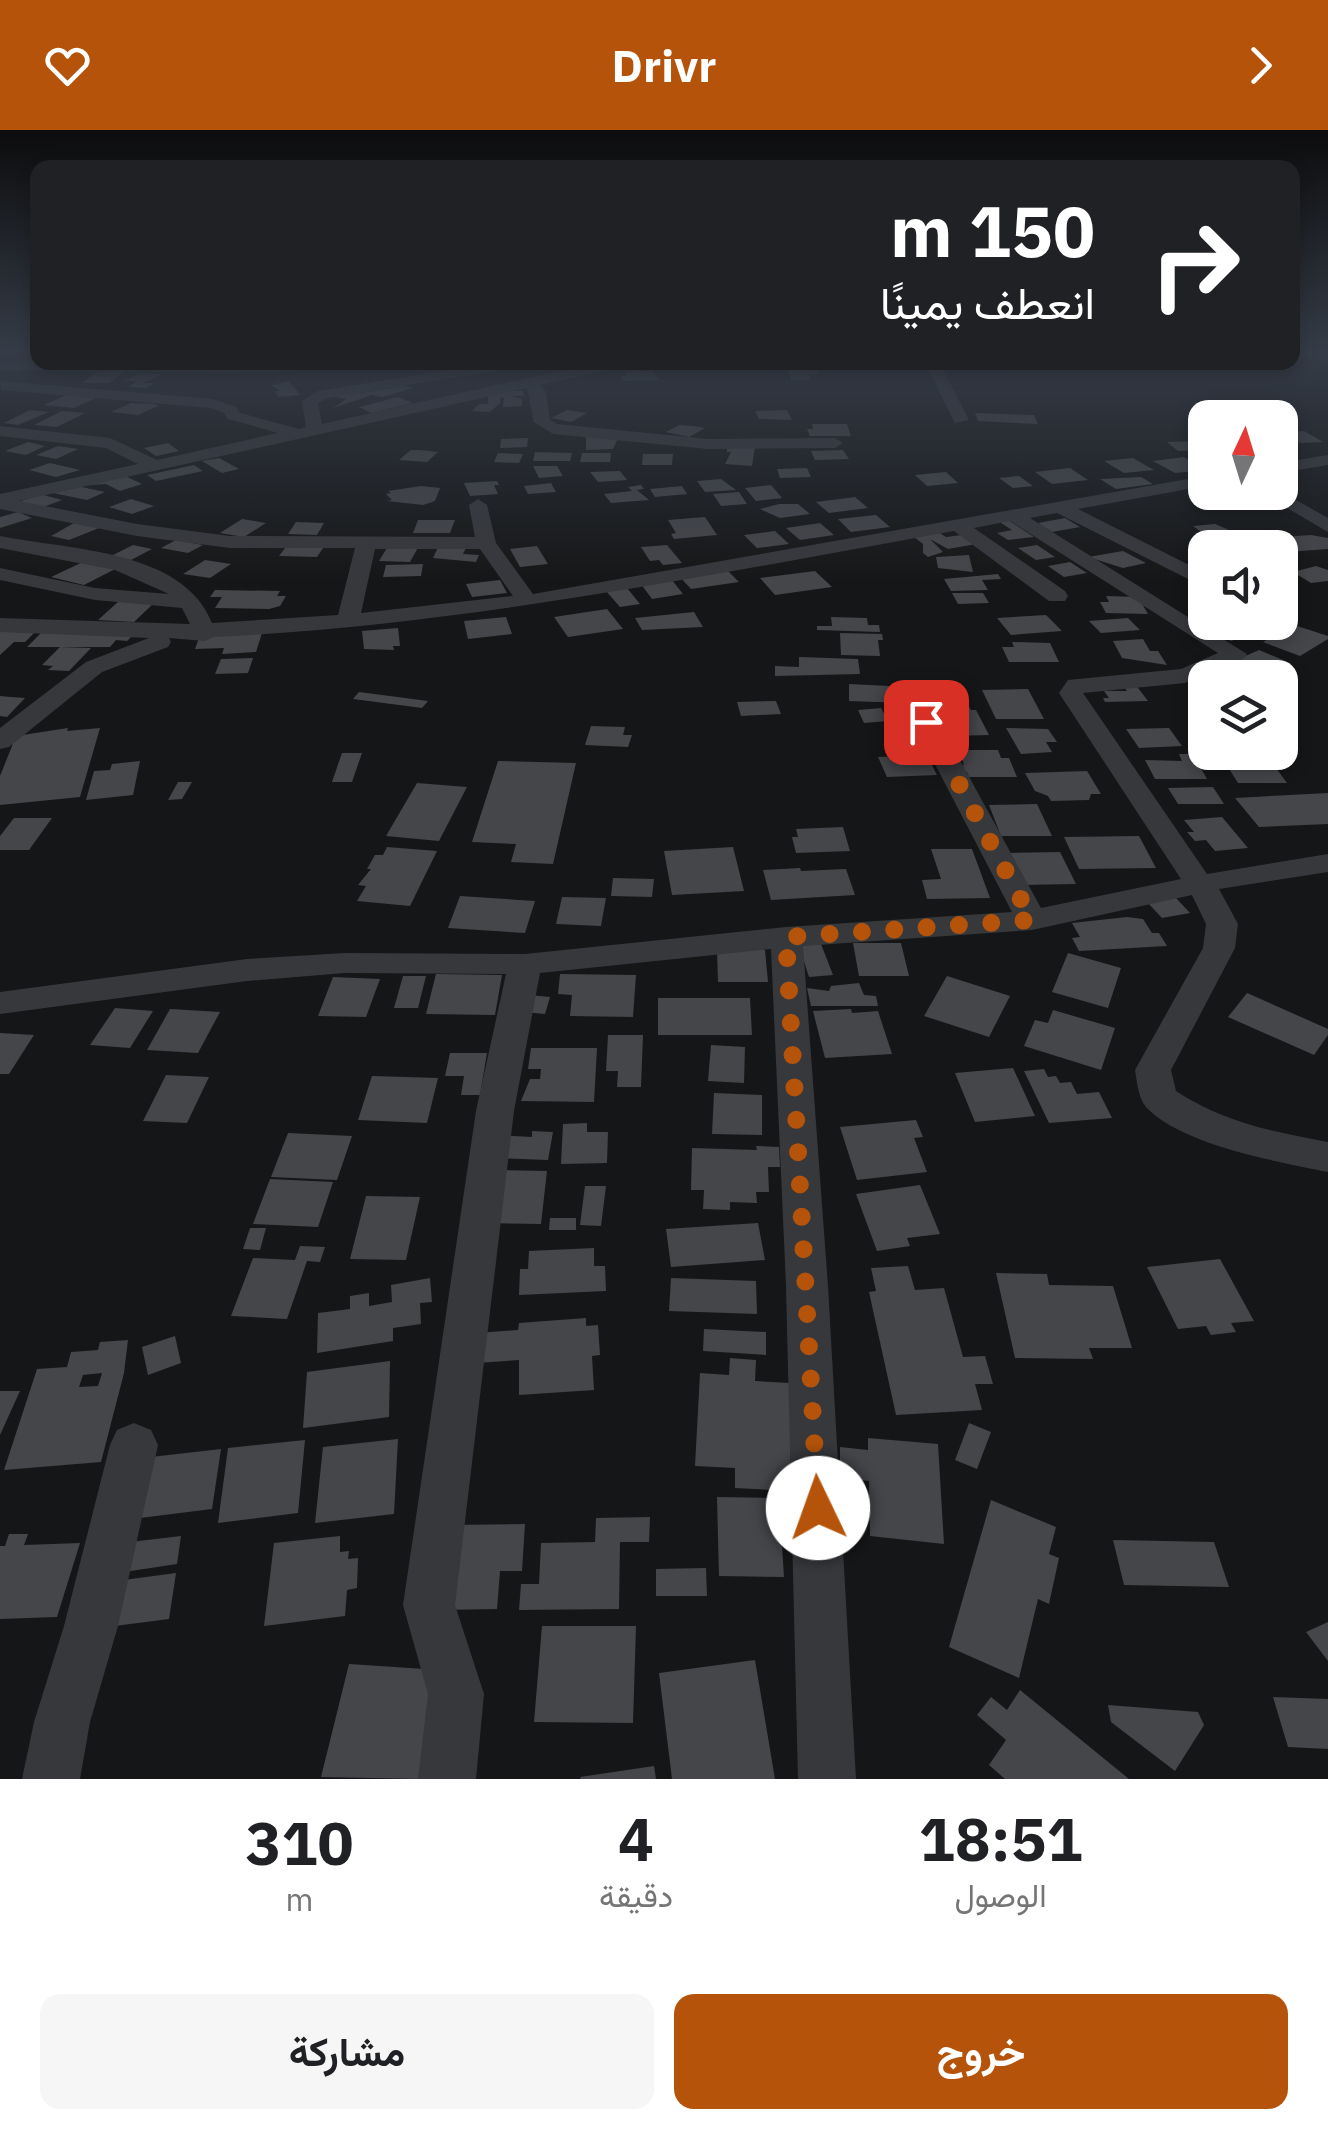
<!DOCTYPE html>
<html lang="ar">
<head>
<meta charset="utf-8">
<style>
  :root { --surface:#fff; --page:#f6f6f6; --text:#202124; --muted:#757577; --accent:#b45309 }
  body { margin:0; font-family:"IBM Plex Sans",Vazirmatn,sans-serif; background:var(--page); color:var(--text); direction:rtl; height:100vh; display:flex; flex-direction:column; font-size:38px; white-space:nowrap }
  * { box-sizing:border-box; margin:0 }
  p { font-size:32px; color:var(--muted) }
  .icon { flex:none; width:55px; height:55px; fill:none; stroke:currentColor; stroke-width:2; stroke-linecap:round; stroke-linejoin:round }
  .map { position:relative; height:1649px; overflow:hidden; direction:ltr }
  .details { display:flex; flex-direction:column; background:var(--surface); flex:1 }
  .details>* { flex:none }
  .hud { position:absolute; left:30px; top:30px; width:1270px; height:210px; border-radius:20px; box-shadow:0 5px 15px #0003; direction:rtl; background:#202124; color:#fff; overflow:hidden }
  .needle { width:65px; rotate:4deg }
  .fabs { position:absolute; left:1188px; top:270px; display:grid; gap:20px }
  .fabs a { display:grid; place-items:center; width:110px; height:110px; border-radius:20px; background:var(--surface); box-shadow:0 5px 15px #0003; font-size:50px }
  .pin { position:absolute; display:grid; place-items:center; width:85px; height:85px; color:#fff; margin:-42px; border-radius:20px; box-shadow:0 5px 15px #0006 }
  .me { position:absolute; width:110px; margin:-55px; rotate:357deg; stroke-linejoin:round; filter:drop-shadow(0 0 8px #0008) }
  .turn { display:flex; align-items:center; gap:35px; height:210px; padding:0 40px; font-size:45px }
  .turn .icon { width:130px; height:130px; stroke-width:2.5 }
  .turn b { display:block; font-size:70px; line-height:85px }
  .eta { display:flex; justify-content:space-evenly; align-items:center; height:170px; text-align:center }
  .eta b { font-size:60px; font-weight:700; line-height:70px }
  .primary-button { display:flex; gap:20px; margin-top:auto; padding:20px 40px }
  .primary-button a { flex:1; height:115px; border-radius:20px; background:var(--accent); color:#fff; font-size:40px; font-weight:700; line-height:115px; text-align:center }
  .primary-button a+a { background:var(--page); color:var(--text) }
  header { display:flex; justify-content:space-between; align-items:center; height:130px; padding:0 40px; background:var(--accent); color:#fff; font-size:45px; font-weight:700 }
  .map>svg:first-child { display:block }
  .building { fill:#45464a; fill-rule:evenodd }
  .lines { fill:none; stroke-linecap:round; stroke-linejoin:round }
  .minor { fill:#37383c; fill-rule:evenodd }
  .route { stroke:#b45309; stroke-width:18; stroke-dasharray:0 32.4 }
</style>
</head>
<body>
<header><svg class="icon" aria-label="forward" viewBox="0 0 24 24"><path d="M9 5l7 7-7 7"/></svg>Drivr<svg class="icon" aria-label="heart" viewBox="0 0 24 24"><path d="M12 20l-8-8c-3-5 5-10 8-4 3-6 11-1 8 4z"/></svg></header>
<div class="map">
<svg width="1328" height="1649" viewBox="0 0 1328 1649">
  <rect width="100%" height="100%" fill="#151617"/>
  <path class="building" d="M105,237H131L109,253H81Z
    M789,237L817,238L818,244L809,245L810,250H791Z
    M653,241L659,250L623,251L621,246H626L625,242Z
    M139,243L152,244H162L143,253H154L146,258L128,257L137,251H125Z
    M289,251L300,265L278,267L275,261H280L271,255Z
    M403,256L413,258L382,267L372,265L333,278L346,269L335,267L351,261L362,263Z
    M509,261H523L524,266H510L522,269V276L503,277L504,268H500V273L490,282L472,281L479,274H488V266Z
    M67,265L96,268L74,278L44,275Z
    M398,267L413,273L371,283L359,277Z
    M131,273L155,274L158,276L138,285L111,282Z
    M30,280L49,282L18,295L4,293Z
    M567,280L587,283L571,292L551,288Z
    M787,280L792,290L759,289L755,281Z
    M62,281L85,283L57,297L34,295Z
    M975,283L1034,285L1038,294L978,291Z
    M812,294H847L851,306H810L807,299H813Z
    M679,295L694,296L705,298L689,307L666,302Z
    M1304,301L1323,312L1300,313L1281,302Z
    M586,307L618,308L613,319L586,320Z
    M528,308L527,317L500,318L501,309Z
    M1201,311L1205,320L1178,321L1167,312Z
    M28,312L45,316L26,325L5,321Z
    M168,313L179,321L156,326L144,318Z
    M58,316L78,319L56,329L36,325Z
    M755,316L752,336L725,334L731,322H727V317Z
    M411,320H420L438,322L427,332L399,330Z
    M843,320L849,329L815,330L811,321Z
    M535,322L572,323L570,331H533Z
    M498,323L523,324L519,333L494,332Z
    M582,323H611L610,332H580Z
    M643,324H673L672,335H642Z
    M1184,327L1205,340L1175,343L1153,331Z
    M219,328L239,339L222,343L202,331Z
    M1133,328L1154,340L1124,343L1104,331Z
    M50,333L80,340L56,347L29,340Z
    M194,335L203,341L156,351L147,345Z
    M533,336H557L563,346L539,348Z
    M807,338L811,347L780,348L777,339Z
    M1070,338L1088,350L1052,354L1035,342Z
    M620,341L627,350L598,352L590,342Z
    M946,342L958,353L927,356L915,345Z
    M123,345L142,354L120,361L106,354L88,355Z
    M1019,346L1033,356L1013,358L999,348Z
    M1141,347L1153,354L1116,359L1100,349Z
    M721,349L736,360L705,362L697,351Z
    M497,351L499,355H494L498,364L470,366L464,353Z
    M551,353L556,362L528,364L524,356Z
    M641,355L644,359L637,360L649,370L611,373L604,364L632,361L628,357Z
    M771,355L782,368L756,371L745,358Z
    M77,356L105,362L87,370L53,363Z
    M421,356L440,358L435,371L423,375L387,371L392,370L386,364L391,363L388,361Z
    M682,356L687,364L655,367L650,359Z
    M739,362L747,374L721,376L713,364Z
    M40,364L62,370L38,379L16,373Z
    M855,367L868,378L829,383L816,372Z
    M131,369L154,376L132,384L109,377Z
    M779,374H798L810,384L780,388L760,379Z
    M18,382L32,388L0,398V387Z
    M876,385L890,397L851,402L838,389Z
    M705,387L717,405L674,409L671,404L676,403L668,390Z
    M1065,388L1080,397L1052,402L1038,393Z
    M242,389L266,393L244,407L220,403Z
    M418,390H455L450,403H413Z
    M1008,390L1034,407L1008,410L997,403L1012,400L998,391Z
    M296,392L324,393L317,405L288,404Z
    M74,393L99,398L69,410L51,406Z
    M820,393L834,405L800,410L786,398Z
    M1215,394L1234,402L1204,404L1193,396Z
    M775,401L789,414L757,418L744,405Z
    M938,402L946,407L962,405L976,414L948,419L930,409L943,422L928,427L923,423V414L913,406Z
    M1311,405L1328,408V419L1286,422L1266,408Z
    M176,410L203,415L188,423L161,418Z
    M390,413L420,414L410,432L379,431Z
    M288,414L325,415L317,427L279,426Z
    M133,415L152,419L131,430L111,426Z
    M439,415L467,416L463,424L479,425L476,432L433,428Z
    M667,415L682,433L663,435L659,430L650,431L641,417Z
    M1037,415L1055,427L1036,430L1018,418Z
    M537,416L548,434L520,437L510,419Z
    M1123,421L1146,433L1123,438L1088,427Z
    M969,425L973,442L938,438L936,427Z
    M87,430L119,437L84,455L51,447Z
    M205,430L231,434L210,448L183,444Z
    M1070,432L1087,443L1064,447L1048,436Z
    M423,434L421,446L383,447L386,435Z
    M1316,436L1328,440V451L1311,453L1293,442Z
    M725,438L739,452L691,459L678,445Z
    M815,441L832,457L775,465L760,448Z
    M998,444L1001,449L982,450L988,460L951,461L944,449Z
    M500,450L507,463L472,467L466,454Z
    M672,450L683,464L652,469L641,454Z
    M627,458L640,474L620,477L606,461Z
    M215,460L280,461L277,466H286L280,476L269,479L215,478L222,467H210Z
    M952,463H983L989,473L958,474Z
    M1106,466L1138,467L1148,484L1106,483L1100,472H1109Z
    M119,471L154,473L134,492L98,490Z
    M607,479L623,499L568,507L554,487Z
    M694,482L703,497L642,500L635,488Z
    M1046,485L1062,501L1011,505L997,488Z
    M506,487L512,504L468,509L464,491Z
    M831,487L867,488L868,495H879L880,502L817,500V496H832Z
    M1128,488L1140,500L1101,503L1089,491Z
    M1294,495L1328,506V509L1300,526L1263,512Z
    M398,498L400,516H393L394,520L364,519L362,501Z
    M1244,499L1251,504L1231,511L1215,502Z
    M0,501L34,503L25,512H14L0,525Z
    M42,502L132,506L127,511L116,510L110,517H27Z
    M262,503L256,522L222,524L224,518L195,519L200,505Z
    M840,503L882,504L883,510H878L880,526L841,525Z
    M1143,509L1150,521H1158L1167,535L1122,528L1113,511Z
    M1012,512L1050,513L1059,532H1009L1002,517H1014Z
    M60,517L91,518L69,541L48,540L53,536L42,535Z
    M1259,520L1290,533L1258,548L1225,535Z
    M799,527L858,529L860,544L775,546V536L799,537Z
    M253,528L248,543L215,544L221,529Z
    M954,551L971,580H976L989,605L952,606L930,559L932,567L914,568L907,553Z
    M849,554L889,556L890,566L905,567V573L849,571Z
    M1122,554H1135L1148,571L1105,572L1103,568H1109L1104,561H1127Z
    M1028,559L1044,589H996L982,560Z
    M359,562L428,571L422,578L353,569Z
    M0,566L11,567L25,568L7,587L0,586Z
    M776,571L781,584L741,586L737,572Z
    M881,578L888,591L864,593L858,580Z
    M591,596L625,597L623,605H632L628,617L585,615Z
    M68,598L67,601L100,598L80,667L0,675V646L16,606Z
    M1006,598L1048,599L1057,612H1046L1052,622L1021,624Z
    M1169,598L1182,616L1139,618L1126,599Z
    M959,620H998L1001,628H1009L1017,647H969L967,642H960L958,635H964Z
    M342,623H362L352,652H332Z
    M1219,623H1265L1287,653H1238Z
    M1179,624H1193L1207,649H1155L1145,630L1182,631Z
    M927,625L937,645L887,647L878,627Z
    M140,631L133,665L86,670L94,641L110,640L112,634Z
    M498,631L576,633L553,734L511,732L516,714L472,712Z
    M1087,641L1101,664H1091L1089,670L1051,671L1048,666L1035,661L1025,643Z
    M178,652H192L182,669L168,670Z
    M417,653L467,657L439,711L386,706Z
    M1213,657L1224,674H1178L1168,658Z
    M1328,663V694L1259,697L1235,668Z
    M1037,674L1052,706H1001L989,675Z
    M1222,687L1248,718L1215,721L1206,710L1195,711L1187,702H1194L1184,690Z
    M14,688H52L29,720H0V706Z
    M843,697L850,721L796,723L792,707H798L796,699Z
    M1139,706L1156,738L1079,739L1064,707Z
    M387,717L437,721L410,776L357,771L366,756L358,755L371,739H367L375,725H383Z
    M733,717L744,761L672,765L664,721Z
    M931,719H972L990,768L927,769L922,750L941,749Z
    M1060,722L1076,754L1022,755L1007,723Z
    M800,738L801,741L846,739L855,765L771,770L763,740Z
    M613,748L654,749L652,767L611,766Z
    M460,766L535,771L525,803L448,798Z
    M562,767L606,768L601,796L556,794Z
    M1175,767L1190,783L1162,788L1147,772Z
    M1127,787L1143,789L1152,803H1159L1167,816L1079,821L1072,808L1080,807L1072,793Z
    M853,813H901L909,846H859Z
    M821,814L833,845L809,847L799,816Z
    M717,820H765L768,852H718Z
    M1068,823L1121,838L1108,878L1052,862Z
    M436,844L502,845L495,885L426,884Z
    M560,844L636,845L633,887L570,886L572,865L558,864Z
    M403,846H426L418,878H394Z
    M947,846L1010,866L989,907L924,886Z
    M333,847L380,849L366,887L318,886Z
    M859,853L864,865L876,866L878,876H811L807,858L829,861L831,856Z
    M1247,863L1328,899V905L1314,925L1228,887Z
    M529,865L550,867L545,884L524,882Z
    M658,868H750L752,905H658Z
    M115,878L153,881L130,918L90,915Z
    M170,879L220,882L198,923L147,920Z
    M851,879L852,883L878,881L892,924L825,928L813,881Z
    M1053,880L1115,898L1101,940L1024,916L1035,890L1048,893Z
    M0,903L34,905L9,944H0Z
    M608,905H643L641,957H617L618,941H606Z
    M711,915L745,917L744,953L708,951Z
    M531,918H597L594,972L521,971L530,949H540L541,939H528Z
    M450,923H487L480,965H461L464,946H445Z
    M1013,938L1035,986L975,992L955,943Z
    M1044,939L1048,947L1056,946L1060,953L1071,952L1077,964L1099,962L1112,988L1049,993L1024,941Z
    M166,945L209,947L187,993L143,991Z
    M372,946L438,948L427,993L358,990Z
    M714,963L762,965V1005L712,1004Z
    M916,990L923,1007L914,1008L927,1042L857,1050L840,997Z
    M587,993V1002H608L607,1033L561,1034L563,994Z
    M532,1001L553,1002L548,1030L491,1028L496,1005L532,1007Z
    M288,1003L352,1006L337,1050L271,1047Z
    M756,1016L779,1017L780,1037H768L769,1062H756L757,1073L730,1072V1080L703,1079L704,1060H691L692,1018L757,1020Z
    M495,1040L547,1041L541,1094L487,1093Z
    M270,1049L333,1052L318,1097L253,1094Z
    M920,1055L940,1104L907,1108L910,1116L877,1121L856,1064Z
    M585,1056H606L601,1096L580,1095Z
    M366,1066L420,1067L406,1130L350,1129Z
    M550,1088H576V1100H549Z
    M758,1093L765,1130L671,1137L666,1099Z
    M250,1098H266L260,1120L243,1119Z
    M300,1116L325,1117L320,1132L307,1131L287,1189L231,1186L253,1128L295,1130Z
    M594,1118V1136H605L606,1161L519,1165L520,1139H528L529,1121Z
    M1220,1129L1254,1191L1231,1193L1236,1202L1211,1205L1206,1196L1178,1199L1147,1137Z
    M908,1136L915,1160L944,1158L963,1227L985,1226L993,1254H975L982,1280L896,1285L869,1162L876,1161L871,1138Z
    M996,1143L1047,1144L1049,1155L1113,1156L1132,1218H1089L1093,1229L1015,1228Z
    M430,1148L432,1172L420,1173L421,1194L393,1198V1211L317,1223L318,1183L350,1179V1166L369,1163V1176L392,1172L391,1155Z
    M671,1148L756,1151L757,1184L669,1181Z
    M586,1188V1196L598,1195L600,1225L592,1226L594,1260L519,1265V1230L476,1233L477,1203L518,1200L519,1193Z
    M704,1199L766,1202V1225L703,1221Z
    M175,1206L181,1233L148,1245L142,1217Z
    M128,1210L124,1243L101,1332L4,1340L37,1239L67,1237L71,1222L98,1220L100,1212ZM102,1243L98,1256L79,1257L83,1245Z
    M730,1228L756,1230L755,1251L790,1253L791,1361L735,1358V1338L695,1336L700,1243L729,1245Z
    M390,1231L389,1287L303,1298L307,1242Z
    M0,1261H20L0,1305Z
    M969,1293L991,1302L977,1339L955,1330Z
    M868,1308L938,1314L944,1414L870,1406L869,1351L840,1348V1317L868,1320Z
    M398,1309L394,1384L315,1393L323,1317Z
    M305,1310L298,1383L218,1393L228,1318Z
    M221,1319L212,1379L140,1388L151,1327Z
    M717,1367L779,1368L784,1447L719,1446Z
    M991,1370L1056,1397L1049,1424L1059,1428L1049,1474L1038,1469L1019,1548L949,1517Z
    M650,1387L649,1412H620L619,1479L519,1480L521,1454H539L541,1413L595,1412L596,1388Z
    M525,1394L522,1441H500L497,1479L440,1480L450,1395Z
    M9,1404H28L24,1415L80,1413L57,1487L0,1489V1416H5Z
    M181,1406L177,1434L124,1442L130,1412Z
    M340,1406V1422L349,1421L348,1429L358,1428L357,1458L347,1460L345,1486L264,1496L274,1413Z
    M1113,1410L1214,1412L1229,1457L1124,1455Z
    M706,1438L707,1466H656V1439Z
    M176,1443L169,1489L107,1497L116,1451Z
    M1328,1492V1531L1306,1502Z
    M542,1496H636L633,1593L534,1592Z
    M755,1530L775,1649H672L659,1543Z
    M349,1534L440,1540L419,1649L321,1647Z
    M1020,1560L1129,1649H1005L989,1635L1006,1610L977,1585L991,1567L1007,1580Z
    M1273,1567L1328,1569V1619L1288,1617Z
    M1108,1575L1198,1582L1204,1595L1175,1641L1111,1592Z
    M654,1636L656,1649H581L580,1647Z"/>
  <g class="lines">
    <path class="minor" d="M1292,221L1328,223V231L1294,224Z
      M0,232H415L408,236L235,243L0,240Z
      M495,232L514,235L507,239L327,268L318,273L322,294L600,232H948L941,236L969,290L955,293L927,237L607,240L540,255L546,262L550,290L557,294L708,309L835,308L843,313L835,318L708,319L553,304L534,292L527,258L19,371L137,394L230,406L475,407L469,375L478,369L487,375L496,413L533,464L1205,346V356L1078,379L1205,443L1202,456L1057,383L1030,388L1247,524L1243,529L1185,553L1083,563L1207,744L1328,724V742L1219,759L1238,794L1235,818L1171,940L1176,961C1223,992 1273,1002 1328,1012V1042C1279,1032 1181,1015 1146,977C1138,968 1137,951 1135,940L1203,818L1206,794L1192,765L1032,800L803,816L828,1156L856,1649H798L786,1156L771,819L540,843L514,981L455,1475L484,1564L476,1649H418L428,1564L403,1475L476,981L506,844L345,843L247,851L0,884V862L247,829L345,823L525,824L786,797L1012,782L913,592L926,584L939,592L1041,778L1181,749L1059,563L1068,550L1181,539L1218,523L1010,391L974,398L1065,461L1068,466L1065,471H1049L954,401C709,445 464,495 214,507L205,511L169,508L171,512L168,517L102,542L9,617L0,619V598L86,532L149,508L0,502V488L190,494L182,478L95,470L0,450V438L95,458L169,464L115,440L0,418V406C69,420 183,419 212,493L338,485L355,418H230L137,406L0,379V364L138,334L106,318L0,306V296L110,308L157,330L278,303L228,289L224,283L211,278L1,260L0,251L213,269L236,277L240,283L299,299L306,297L302,271L318,261ZM375,419H480L513,466L361,483Z
      M1328,325V335L1280,343V333Z
      M1280,361L1328,388V402L1260,362Z
      M134,1293L151,1300L158,1315L118,1496L90,1592L80,1649H22L34,1592L64,1496L110,1315L117,1300Z"/>
  </g>
  <linearGradient id="sky" x2="0" y2="1"><stop stop-color="#0c0c0d"/><stop offset="0.49" stop-color="#353c47"/><stop offset="1" stop-color="#353c47" stop-opacity="0"/></linearGradient>
  <rect width="1328" height="452" fill="url(#sky)"/>
  <g class="lines">
    <path class="route" d="M818,1378L786,807L1032,790L926,592"/>
  </g>
</svg>
<div class="fabs">
<a><svg class="needle" viewBox="-14 -14 28 28"><path d="M0-13l5 13h-10z" fill="#e53935"/><path d="M0 13l5-13h-10z" fill="#757577"/></svg></a>
<a><svg class="icon" aria-label="sound" viewBox="0 0 24 24"><path d="M4 9h4l5-4v14l-5-4H4zM17 9q2 3 0 6"/></svg></a>
<a><svg class="icon" aria-label="layers" viewBox="0 0 24 24"><path d="M12 4l9 5-9 5-9-5zM3 14l9 5 9-5"/></svg></a>
</div>
<div class="pin" style="left:926px;top:592px;background:#d93025"><svg class="icon" aria-label="arrive" viewBox="0 0 24 24"><path d="M6 21V4h12l-3 4 3 4H6"/></svg></div>
<svg class="me" style="left:818px;top:1378px" viewBox="-20 -20 40 40"><circle r="19" fill="#fff"/><path d="M0-13L10 11 0 6-10 11z" fill="#b45309"/></svg>
<div class="hud">
<div class="turn"><svg class="icon" aria-label="right" viewBox="0 0 24 24"><path d="M7 20v-9h11M14 6l5 5-5 5"/></svg><div><b>150 m</b>انعطف يمينًا</div></div>
</div>
</div>
<section class="details">
<div class="eta">
<div><b>18:51</b><p>الوصول</p></div>
<div><b>4</b><p>دقيقة</p></div>
<div><b>310</b><p>m</p></div>
</div>
<div class="primary-button"><a>خروج</a><a>مشاركة</a></div>
</section>
</body>
</html>
